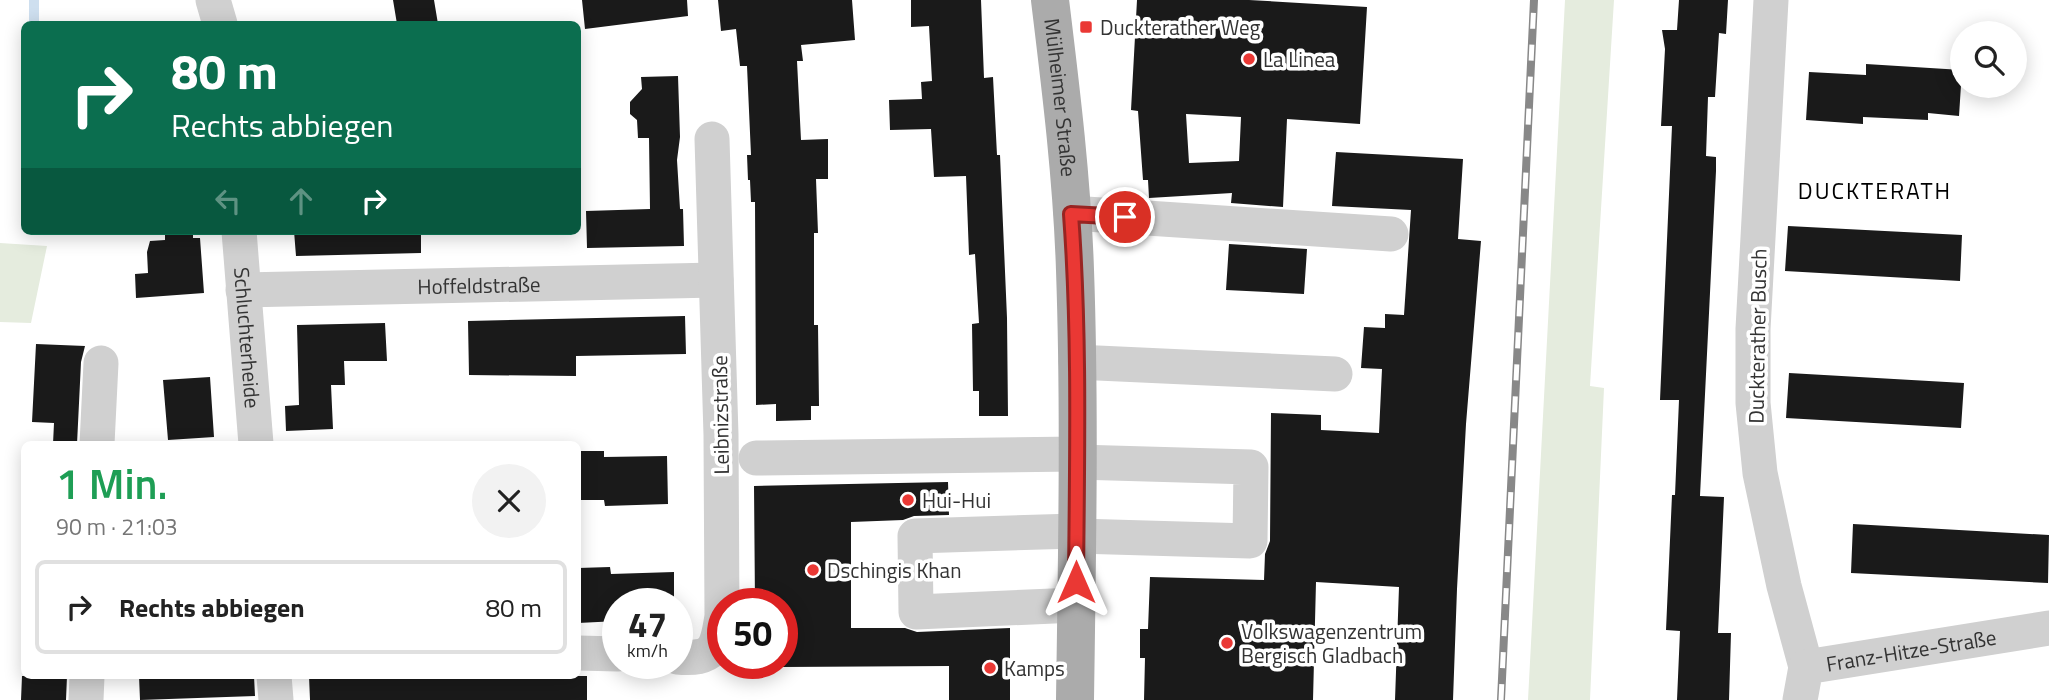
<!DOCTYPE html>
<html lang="de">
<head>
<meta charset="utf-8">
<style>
  :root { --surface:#fff; --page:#f2f2f2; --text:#222; --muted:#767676; --line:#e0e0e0 }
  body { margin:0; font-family:"Titillium Web",sans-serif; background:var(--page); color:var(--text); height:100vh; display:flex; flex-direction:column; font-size:26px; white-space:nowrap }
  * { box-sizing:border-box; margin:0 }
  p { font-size:23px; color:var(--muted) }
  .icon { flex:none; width:38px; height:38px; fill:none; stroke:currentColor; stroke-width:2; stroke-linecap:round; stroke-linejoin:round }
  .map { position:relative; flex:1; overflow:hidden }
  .drawer { position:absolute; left:21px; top:441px; width:560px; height:238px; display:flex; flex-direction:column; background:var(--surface); border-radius:10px; box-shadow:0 4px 18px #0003 }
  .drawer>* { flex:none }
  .banner { position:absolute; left:21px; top:21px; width:560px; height:214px; border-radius:10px; box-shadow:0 4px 18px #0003; background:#0b6e4f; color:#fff; overflow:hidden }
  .controls { position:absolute; left:1950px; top:21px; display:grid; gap:14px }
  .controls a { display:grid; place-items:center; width:77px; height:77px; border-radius:50%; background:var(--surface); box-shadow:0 4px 18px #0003; font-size:35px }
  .speed { position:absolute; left:602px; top:588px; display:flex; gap:14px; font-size:35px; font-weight:700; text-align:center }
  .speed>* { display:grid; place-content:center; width:91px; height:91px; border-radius:50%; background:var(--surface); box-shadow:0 4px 18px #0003; line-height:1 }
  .speed small { font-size:18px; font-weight:400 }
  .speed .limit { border:10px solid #d22; background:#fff; color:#111 }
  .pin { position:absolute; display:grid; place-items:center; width:60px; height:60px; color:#fff; margin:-30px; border:4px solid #fff; border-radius:50%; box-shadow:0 2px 7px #0007 }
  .me { position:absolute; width:77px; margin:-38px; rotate:0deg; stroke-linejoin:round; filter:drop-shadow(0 0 5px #0008) }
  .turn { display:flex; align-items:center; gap:24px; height:147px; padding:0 35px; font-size:32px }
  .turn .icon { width:91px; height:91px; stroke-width:2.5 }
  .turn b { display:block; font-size:49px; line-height:60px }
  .lanes { display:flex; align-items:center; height:66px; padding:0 35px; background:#0003; justify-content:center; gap:35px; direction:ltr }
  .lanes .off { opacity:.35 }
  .round { display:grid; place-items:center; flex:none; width:74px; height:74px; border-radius:37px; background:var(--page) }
  .summary { display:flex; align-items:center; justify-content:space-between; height:119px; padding:0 35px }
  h1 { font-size:42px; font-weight:600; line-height:52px; color:#1e9e55 }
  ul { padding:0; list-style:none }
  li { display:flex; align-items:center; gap:21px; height:94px; margin:0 14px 10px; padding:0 21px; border:4px solid var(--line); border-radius:10px }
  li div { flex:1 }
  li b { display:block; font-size:26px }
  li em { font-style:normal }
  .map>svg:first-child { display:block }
  .green { fill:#e5ecde }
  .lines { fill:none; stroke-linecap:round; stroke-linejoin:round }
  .stream { stroke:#cedfef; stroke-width:10 }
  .building { fill:#1a1a1a; fill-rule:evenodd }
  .minor { stroke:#d0d0d0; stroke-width:35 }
  .major { stroke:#ababab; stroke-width:38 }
  .rail-casing { stroke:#888; stroke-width:8 }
  .rail { stroke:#fff; stroke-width:5; stroke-dasharray:16; stroke-linecap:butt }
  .route-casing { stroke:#982422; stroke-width:18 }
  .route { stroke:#ea3834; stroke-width:12 }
  .poi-dot { fill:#ea3834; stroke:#fff; stroke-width:2.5 }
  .labels { text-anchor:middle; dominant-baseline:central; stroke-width:7; stroke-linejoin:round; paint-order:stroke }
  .poi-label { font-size:21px; fill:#333; stroke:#fff; text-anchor:start }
  .street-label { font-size:21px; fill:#333; stroke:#fff }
  .neighbourhood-label { font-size:23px; letter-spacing:2px; fill:#000; stroke:#fff }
</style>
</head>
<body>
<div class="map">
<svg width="2049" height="700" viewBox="0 0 2049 700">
  <rect width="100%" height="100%" fill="#fff"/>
  <path class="green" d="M1565,0H1614L1590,386L1604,388L1590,700H1528Z
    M0,243L47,246L31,323L0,322Z"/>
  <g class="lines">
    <path class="stream" d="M34,24V0"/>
  </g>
  <path class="building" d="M393,0H434L438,24H397Z
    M582,0H687L688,16L585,29Z
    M718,0H852L855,40L801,45L803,61H797L801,140L828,139V179H816L818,233H814V325H818L819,406H811V420L776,421V404L756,405L755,202H751L750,180H748L747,155H751L747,66H740L736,29L721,31Z
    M911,0H981L984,78L993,77L997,155H1000L1007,318L1008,416H979V391H973L972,324L979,323L975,254L969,255L966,176L934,177L931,129L890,130L889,100L922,99L921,82L932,81L929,26L911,27Z
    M1137,0H1249L1367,7L1360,124L1287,119L1283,207L1231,203L1232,193L1149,198L1148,180H1143L1138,111L1131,110ZM1186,114L1241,117L1239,161L1189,163Z
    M1679,0H1728L1726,34L1719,33L1715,97H1708L1706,156L1716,157V171L1700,496L1724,497L1718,633H1731L1729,700H1677L1680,631L1666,630L1672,495H1675L1679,400H1660L1672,126H1661L1665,49L1662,30H1677Z
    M1866,64L1962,70L1959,116L1928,113V120L1863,117V124L1806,120L1809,72L1866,75Z
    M678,76L680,137L677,160L680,209H683L684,246L587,248L586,211L650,209L649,138H638L637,120L630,114V102L642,89L641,77Z
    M1336,152L1463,159L1458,239L1481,241L1466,424L1457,589L1453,700H1395L1399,587L1316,582L1313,700H1144L1145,658H1140V629H1148L1150,577L1264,580L1265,554L1270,541L1271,413L1321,415V430L1379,433L1382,369L1361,368L1364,327L1385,328V314L1404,315L1411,210L1332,206Z
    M1788,226L1962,235L1960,281L1785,271Z
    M165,231H193V238H200L204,293L136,298L135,274L148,273L147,252L150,241L165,240Z
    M294,231H421V253L296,256Z
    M1229,244L1307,249L1304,294L1226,290Z
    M685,316L686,354L576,356V376L469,375L468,321Z
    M385,323L387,361H344L345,385H331L333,429L286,431L285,406L299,405L297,325Z
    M36,344L85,346L81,362L77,444H53L54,423L32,422Z
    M1789,373L1964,383L1961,428L1786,418Z
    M210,377L214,437L168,440L163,380Z
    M578,451H604V457L667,456L668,504L605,506L604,500H578Z
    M948,482L949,515L914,516L903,520L851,522V628H905L917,632L1010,628V700H949V666L782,667V604H755L754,486Z
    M1853,524L2049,535L2048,583L1851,573Z
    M610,567L611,574L674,572V604H618V621L578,623V568Z
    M22,676H67L66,700H21Z
    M139,676H254L255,696L140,700Z
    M309,676H587V700H310Z"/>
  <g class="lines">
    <g class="minor">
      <path d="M213,0L220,24"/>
      <path d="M1771,0L1753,329V403L1760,473L1784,586L1806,667"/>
      <path d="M1071,213L1391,234"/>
      <path id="s1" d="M239,231L256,444"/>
      <path id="s2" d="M243,290L716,280"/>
      <path d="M1076,362L1335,374"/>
      <path d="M97,444L101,363"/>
      <path d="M756,458L1077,454"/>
      <path d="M1077,536L1250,541L1251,467L1077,462"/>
      <path d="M1076,605L916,612L915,536L1076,531"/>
      <path d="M578,653L618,654"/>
      <path d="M677,657C714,660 717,649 722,616L721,435L712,139"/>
      <path d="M274,676L276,700"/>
      <path d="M86,700L87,676"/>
      <path id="s3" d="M1800,700L1806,667L2049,628"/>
    </g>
    <path class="major" id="s4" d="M1050,0C1061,90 1072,179 1075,270C1080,413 1077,557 1075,700"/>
    <g class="rail-casing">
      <path id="rail" d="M1501,700L1534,0"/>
    </g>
    <use href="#rail" class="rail"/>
  </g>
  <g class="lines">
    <g class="route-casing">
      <path id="route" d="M1076,582C1077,459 1080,336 1071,214L1125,217"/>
    </g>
    <use href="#route" class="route"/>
  </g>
  <g class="poi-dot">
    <rect x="1079" y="20" width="14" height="14" rx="3.5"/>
    <circle cx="1249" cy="59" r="7"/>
    <circle cx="908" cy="500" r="7"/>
    <circle cx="813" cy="570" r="7"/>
    <circle cx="1227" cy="643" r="7"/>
    <circle cx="990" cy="668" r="7"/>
  </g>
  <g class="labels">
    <g class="poi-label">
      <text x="1100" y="27">Duckterather Weg</text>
      <text x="1263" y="59">La Linea</text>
      <text x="922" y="500">Hui-Hui</text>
      <text x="827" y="570">Dschingis Khan</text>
      <text x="1241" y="631">Volkswagenzentrum<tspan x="1241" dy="24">Bergisch Gladbach</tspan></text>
      <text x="1004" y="668">Kamps</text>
    </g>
    <g class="street-label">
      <text stroke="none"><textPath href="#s4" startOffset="98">Mülheimer Straße</textPath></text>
      <text stroke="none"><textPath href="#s2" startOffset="236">Hoffeldstraße</textPath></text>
      <text transform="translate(1757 336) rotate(-89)">Duckterather Busch</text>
      <text stroke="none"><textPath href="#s1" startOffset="107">Schluchterheide</textPath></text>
      <text transform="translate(720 415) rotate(-91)">Leibnizstraße</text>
      <text stroke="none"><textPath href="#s3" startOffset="140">Franz-Hitze-Straße</textPath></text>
    </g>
    <g class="neighbourhood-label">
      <text x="1875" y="190">DUCKTERATH</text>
    </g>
  </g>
</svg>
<div class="controls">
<a><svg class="icon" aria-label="search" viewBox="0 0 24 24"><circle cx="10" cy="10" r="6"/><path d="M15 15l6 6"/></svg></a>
</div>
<div class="speed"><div>47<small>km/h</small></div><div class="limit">50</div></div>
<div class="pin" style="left:1125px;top:217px;background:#d93025"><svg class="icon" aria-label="arrive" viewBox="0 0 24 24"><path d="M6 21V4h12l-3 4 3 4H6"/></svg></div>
<svg class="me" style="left:1076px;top:582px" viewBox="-20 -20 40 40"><path d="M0-17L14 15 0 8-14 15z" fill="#ea3834" stroke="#fff" stroke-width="4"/></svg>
<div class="banner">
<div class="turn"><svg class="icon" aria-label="right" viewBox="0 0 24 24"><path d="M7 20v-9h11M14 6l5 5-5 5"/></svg><div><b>80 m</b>Rechts abbiegen</div></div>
<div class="lanes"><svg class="icon off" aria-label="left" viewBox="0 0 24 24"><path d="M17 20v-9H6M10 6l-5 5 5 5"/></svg><svg class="icon off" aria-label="ahead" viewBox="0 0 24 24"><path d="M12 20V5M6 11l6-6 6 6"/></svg><svg class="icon" aria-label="right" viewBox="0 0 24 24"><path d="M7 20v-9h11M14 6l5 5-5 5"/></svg></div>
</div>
<section class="drawer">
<div class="summary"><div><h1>1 Min.</h1><p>90 m · 21:03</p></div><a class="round"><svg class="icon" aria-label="close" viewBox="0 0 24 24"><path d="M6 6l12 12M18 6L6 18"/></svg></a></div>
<ul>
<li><svg class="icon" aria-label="right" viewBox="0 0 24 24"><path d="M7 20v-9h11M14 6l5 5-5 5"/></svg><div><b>Rechts abbiegen</b></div><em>80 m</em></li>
</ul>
</section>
</div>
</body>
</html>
